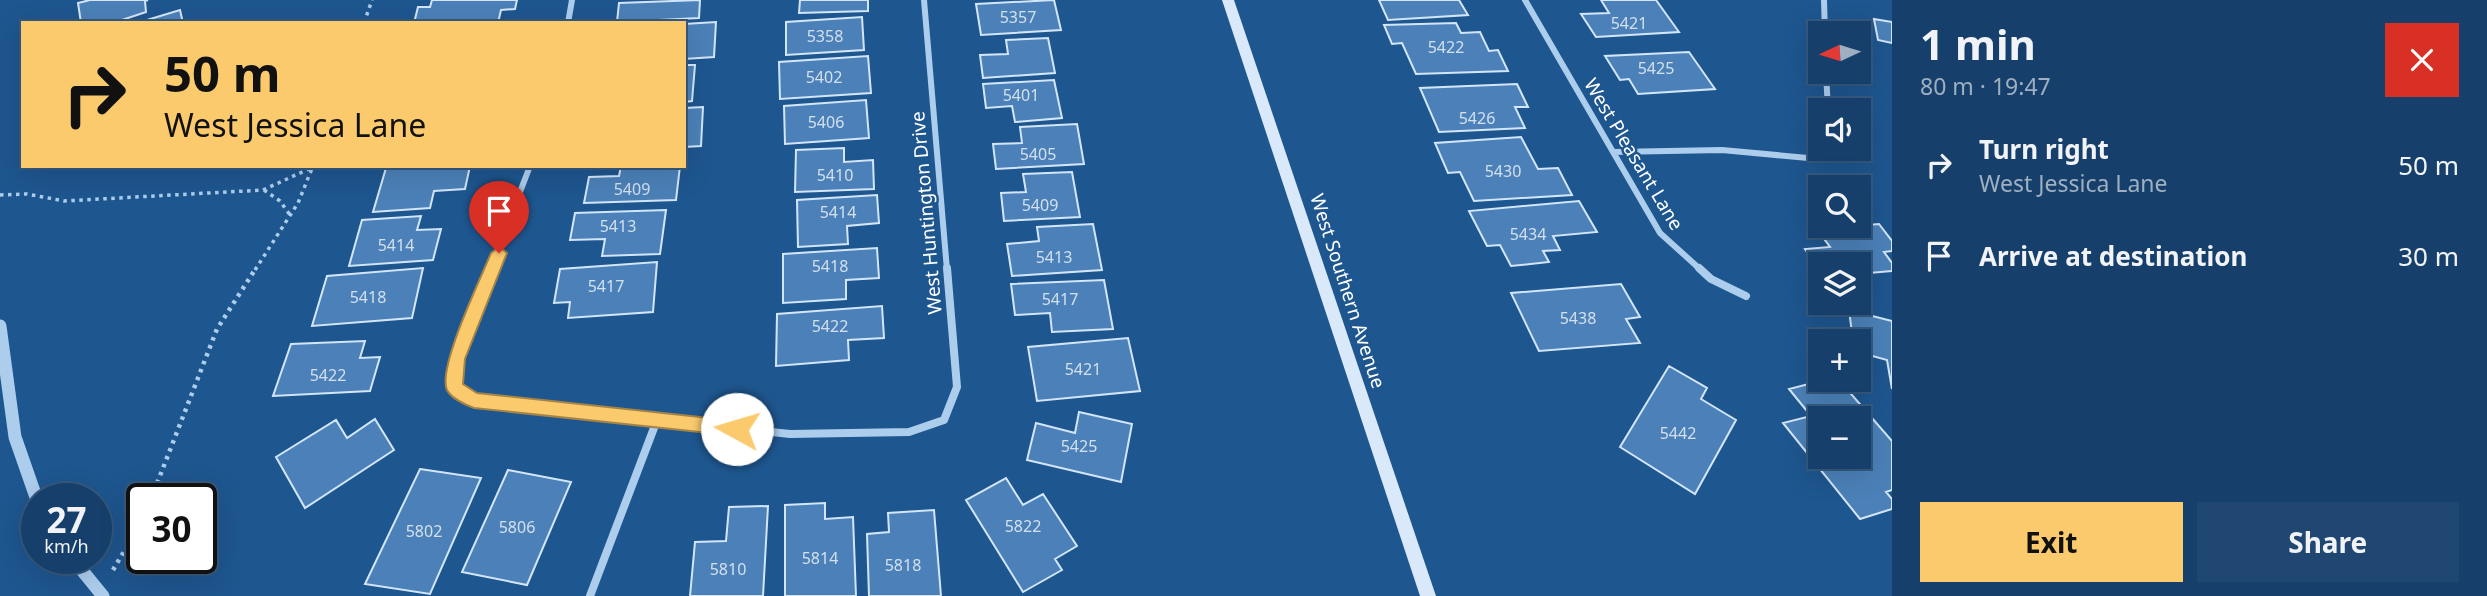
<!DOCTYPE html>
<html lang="en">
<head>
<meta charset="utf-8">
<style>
  :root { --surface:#16406b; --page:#1f4771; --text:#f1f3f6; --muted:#9eafc1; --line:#35597e; --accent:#fbca6d }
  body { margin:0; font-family:"Noto Sans",sans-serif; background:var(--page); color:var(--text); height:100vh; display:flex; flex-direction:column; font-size:26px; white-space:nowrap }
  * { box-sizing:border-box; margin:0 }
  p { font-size:23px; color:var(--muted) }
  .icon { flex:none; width:38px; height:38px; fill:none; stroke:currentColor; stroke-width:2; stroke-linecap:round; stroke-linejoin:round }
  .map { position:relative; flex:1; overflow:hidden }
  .details { display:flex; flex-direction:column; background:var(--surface); width:595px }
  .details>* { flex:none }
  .banner { position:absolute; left:21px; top:21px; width:665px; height:147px; border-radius:0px; box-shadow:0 7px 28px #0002,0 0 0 2px var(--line); background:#fbca6d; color:#111; overflow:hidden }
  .needle { width:46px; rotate:266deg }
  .fabs { position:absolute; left:1808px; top:21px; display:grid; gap:14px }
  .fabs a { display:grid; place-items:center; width:63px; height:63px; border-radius:0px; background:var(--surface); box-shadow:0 7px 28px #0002,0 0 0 2px var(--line); font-size:35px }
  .speed { position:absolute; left:21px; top:483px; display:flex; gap:14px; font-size:35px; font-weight:700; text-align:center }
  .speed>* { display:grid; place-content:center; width:91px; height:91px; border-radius:50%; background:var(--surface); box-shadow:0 7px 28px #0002,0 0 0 2px var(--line); line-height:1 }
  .speed small { font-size:18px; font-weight:400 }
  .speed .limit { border:4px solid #111; border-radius:10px; background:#fff; color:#111 }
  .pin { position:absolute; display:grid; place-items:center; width:60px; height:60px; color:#fff; margin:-72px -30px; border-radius:50% 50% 50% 0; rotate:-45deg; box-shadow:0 0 7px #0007 }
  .pin .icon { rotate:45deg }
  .me { position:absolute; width:77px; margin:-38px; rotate:276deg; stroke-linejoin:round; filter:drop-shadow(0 0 5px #0008) }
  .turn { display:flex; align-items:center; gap:24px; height:147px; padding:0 28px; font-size:32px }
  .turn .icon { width:91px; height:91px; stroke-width:2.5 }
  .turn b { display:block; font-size:49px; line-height:60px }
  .round { display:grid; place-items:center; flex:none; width:74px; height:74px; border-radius:0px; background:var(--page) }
  .summary { display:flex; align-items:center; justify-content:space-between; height:119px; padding:0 28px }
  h1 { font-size:42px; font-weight:700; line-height:52px }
  .button { display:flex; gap:14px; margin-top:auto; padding:14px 28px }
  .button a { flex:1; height:80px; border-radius:0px; background:var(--accent); color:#111; font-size:28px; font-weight:700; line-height:80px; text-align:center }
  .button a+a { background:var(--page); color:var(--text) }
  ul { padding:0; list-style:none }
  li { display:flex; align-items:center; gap:21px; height:91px; padding:0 28px }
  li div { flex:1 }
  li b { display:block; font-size:26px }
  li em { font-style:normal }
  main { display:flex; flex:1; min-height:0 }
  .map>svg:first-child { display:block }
  .building { fill:#4b81b8; stroke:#d3e6f9; stroke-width:2; fill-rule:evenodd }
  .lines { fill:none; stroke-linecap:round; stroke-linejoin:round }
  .path-far1 { stroke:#adcded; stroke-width:3.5; stroke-dasharray:3.5 4.5; stroke-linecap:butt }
  .path { stroke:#adcded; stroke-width:4.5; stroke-dasharray:3.5 5; stroke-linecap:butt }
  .minor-far1 { stroke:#adcded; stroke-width:6 }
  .minor { stroke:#adcded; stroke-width:8 }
  .tertiary { stroke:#adcded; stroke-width:13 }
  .secondary { fill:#dae9f9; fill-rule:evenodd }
  .route { fill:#fbca6d; stroke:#a38347; stroke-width:2 }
  .labels { text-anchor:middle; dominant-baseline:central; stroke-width:5; stroke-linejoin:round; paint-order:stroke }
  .number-label { font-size:16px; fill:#d2e0ed }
  .street-label { font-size:19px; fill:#fff; stroke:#1e568f }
</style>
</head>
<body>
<main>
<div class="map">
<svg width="1892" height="596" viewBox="0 0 1892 596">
  <rect width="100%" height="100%" fill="#1e568f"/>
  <path class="building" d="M90,0H148L145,1L146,12L113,23H81L78,3Z
    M432,0H517L515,9L501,10L498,23H414L418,7H430Z
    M700,0L699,18L617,22L619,3Z
    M800,0H868V11L799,13Z
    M1054,0L1061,30L981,35L976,4Z
    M1379,0H1459L1468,15L1388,20Z
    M1601,0H1656L1679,32L1596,37L1581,14L1609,13Z
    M180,10L183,23H137Z
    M862,17L864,50L786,55V22Z
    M1874,19L1892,22V43L1878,40Z
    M716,22L714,57L684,59V24Z
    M1456,23L1461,33L1480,32L1489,51L1498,50L1508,71L1416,74L1402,43L1392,44L1384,25Z
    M1048,38L1055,73L983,78L980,55L1008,54L1006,40Z
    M1689,52L1715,89L1638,94L1629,79L1620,80L1605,56Z
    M868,56L871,93L780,99L779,62Z
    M684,65H695L692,101L684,102Z
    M1054,80L1062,118L1015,122L1012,106L986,108L983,84Z
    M1517,84L1528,107H1515L1525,128L1439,132L1420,88Z
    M866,100L869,138L785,144L784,106Z
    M703,107L701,146L684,147V108Z
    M1077,124L1084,164L996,169L993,144L1022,143L1020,127Z
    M1521,137L1538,169L1558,168L1572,195L1474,201L1460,172L1448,173L1435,143Z
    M844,148V162L873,160L874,189L795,192L796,150Z
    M412,166H470L465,189L434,191L430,208L373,212L386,168Z
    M621,166H680L676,200L584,203L589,177L619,176Z
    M1072,172L1080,217L1004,221L1001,193L1026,192L1023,174Z
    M877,195L879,223L847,226L848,244L798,247L797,200Z
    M1579,201L1597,232L1553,236L1560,250L1543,251L1549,262L1511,266L1500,245L1487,246L1469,211Z
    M666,210L660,254L602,256L605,239L570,240L575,213Z
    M421,216L417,230L441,229L433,260L349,266L362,220Z
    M1093,224L1102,270L1012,276L1007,244L1039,241L1037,227Z
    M1879,224L1892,241V251L1884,252L1892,263V271L1858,274V264H1820V271L1805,249L1830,247L1817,229Z
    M877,248L879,278L846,280V299L783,303V254Z
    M657,262L653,312L568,318L570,302L554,303L560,269Z
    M423,268L412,318L312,326L327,276Z
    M1104,280L1113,329L1052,332L1050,313L1015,315L1011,284Z
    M1621,284L1640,317L1626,319L1640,343L1539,351L1511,293Z
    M882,306L884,338L848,340L849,360L776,366L777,314Z
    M1849,310L1892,321V389L1887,360L1858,352V341H1853Z
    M1128,338L1140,391L1037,401L1028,347Z
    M365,341L360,358L380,357L370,391L273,396L291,344Z
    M1669,366L1707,388L1701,399L1736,420L1695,494L1620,447Z
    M1824,380H1839L1892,441V490L1886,492L1892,499V509L1860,519L1783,423L1811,416L1789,389ZM1820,418H1858V457H1820Z
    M1079,412L1132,424L1121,482L1027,460L1036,423L1075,433Z
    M375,419L394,450L305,508L276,457L336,420L347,438Z
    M420,469L481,478L430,594L365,584Z
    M508,470L571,482L527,585L462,572Z
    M1006,478L1023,505L1043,494L1077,546L1055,559L1062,570L1023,592L966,500Z
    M825,503V519L853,517L856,596H785V505Z
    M768,506L763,596H690L695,542L726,541L729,507Z
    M934,510L941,596H869L867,534L889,532L888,513Z"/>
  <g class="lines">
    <path class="path-far1" d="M364,23L372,0
      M264,190L280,201L290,215
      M0,195L27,194L64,201L263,190L311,168
      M255,270L298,203L313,166"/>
    <path class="path" d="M151,499L217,329L256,268
      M113,570L142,521"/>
    <path class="minor-far1" d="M924,0L947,270
      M1525,0L1660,233L1701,270
      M1824,0L1825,33
      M568,23L572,0
      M1826,72L1828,110
      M1613,152L1722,150L1830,160L1829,149
      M490,270L530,166"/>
    <path class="minor" d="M491,268L456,360L455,388L474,400L790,434L909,432L944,420L957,387L947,268
      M1699,268L1711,279L1746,296
      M590,596L657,420"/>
    <path class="tertiary" d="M0,326L15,437L37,500
      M72,558L103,596"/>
    <path class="secondary" d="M1222,0H1234L1436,596H1420Z"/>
  </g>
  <path class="route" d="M499,246L507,253L465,359L463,384L477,393L737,421L743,423L746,429L743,434L737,436L474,408C466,405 451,398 447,390C437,368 481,278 491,253Z"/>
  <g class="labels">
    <g class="number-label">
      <text x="1018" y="17">5357</text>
      <text x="1629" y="23">5421</text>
      <text x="825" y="36">5358</text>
      <text x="1446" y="47">5422</text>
      <text x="1656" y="68">5425</text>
      <text x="824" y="77">5402</text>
      <text x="1021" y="95">5401</text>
      <text x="1477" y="118">5426</text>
      <text x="826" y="122">5406</text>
      <text x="1038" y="154">5405</text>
      <text x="1503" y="171">5430</text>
      <text x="835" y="175">5410</text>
      <text x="632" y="189">5409</text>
      <text x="1040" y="205">5409</text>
      <text x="838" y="212">5414</text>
      <text x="618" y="226">5413</text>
      <text x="1528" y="234">5434</text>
      <text x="396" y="245">5414</text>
      <text x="1054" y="257">5413</text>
      <text x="830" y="266">5418</text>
      <text x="606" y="286">5417</text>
      <text x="368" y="297">5418</text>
      <text x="1060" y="299">5417</text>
      <text x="1578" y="318">5438</text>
      <text x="830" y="326">5422</text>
      <text x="1083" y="369">5421</text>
      <text x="328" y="375">5422</text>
      <text x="1678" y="433">5442</text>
      <text x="1079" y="446">5425</text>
      <text x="1023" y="526">5822</text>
      <text x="517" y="527">5806</text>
      <text x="424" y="531">5802</text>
      <text x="820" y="558">5814</text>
      <text x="903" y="565">5818</text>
      <text x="728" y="569">5810</text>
    </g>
    <g class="street-label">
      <text transform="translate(1634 154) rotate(59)">West Pleasant Lane</text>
      <text transform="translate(926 213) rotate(-95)">West Huntington Drive</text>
      <text transform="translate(1348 291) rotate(72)">West Southern Avenue</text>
    </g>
  </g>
</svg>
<div class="fabs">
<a><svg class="needle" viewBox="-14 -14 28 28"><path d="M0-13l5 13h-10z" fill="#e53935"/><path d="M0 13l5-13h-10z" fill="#9eafc1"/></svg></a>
<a><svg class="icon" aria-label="sound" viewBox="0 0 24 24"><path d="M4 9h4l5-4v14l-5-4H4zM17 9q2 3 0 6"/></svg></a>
<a><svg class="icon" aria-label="search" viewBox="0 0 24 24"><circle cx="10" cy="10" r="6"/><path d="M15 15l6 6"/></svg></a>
<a><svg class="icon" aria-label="layers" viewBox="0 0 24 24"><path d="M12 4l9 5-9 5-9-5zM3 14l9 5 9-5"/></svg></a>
<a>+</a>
<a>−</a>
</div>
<div class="speed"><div>27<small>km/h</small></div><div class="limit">30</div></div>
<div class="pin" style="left:499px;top:253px;background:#d93025"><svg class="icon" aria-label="arrive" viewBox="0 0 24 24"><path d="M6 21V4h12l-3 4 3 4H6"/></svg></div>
<svg class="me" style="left:737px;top:429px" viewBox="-20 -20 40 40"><circle r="19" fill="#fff"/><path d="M0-13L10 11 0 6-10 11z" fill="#fbca6d"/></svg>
<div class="banner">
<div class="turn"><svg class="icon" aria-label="right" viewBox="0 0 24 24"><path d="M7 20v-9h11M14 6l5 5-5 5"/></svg><div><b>50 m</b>West Jessica Lane</div></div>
</div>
</div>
<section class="details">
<div class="summary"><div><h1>1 min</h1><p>80 m · 19:47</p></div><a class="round" style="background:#d93025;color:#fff"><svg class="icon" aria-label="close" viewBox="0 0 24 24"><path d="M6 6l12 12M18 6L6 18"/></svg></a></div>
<ul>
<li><svg class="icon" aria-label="right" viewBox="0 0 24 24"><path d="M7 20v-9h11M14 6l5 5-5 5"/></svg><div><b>Turn right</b><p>West Jessica Lane</p></div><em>50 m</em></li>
<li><svg class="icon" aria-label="arrive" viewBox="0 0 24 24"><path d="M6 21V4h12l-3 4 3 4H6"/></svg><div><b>Arrive at destination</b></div><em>30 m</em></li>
</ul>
<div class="button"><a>Exit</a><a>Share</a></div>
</section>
</main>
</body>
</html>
